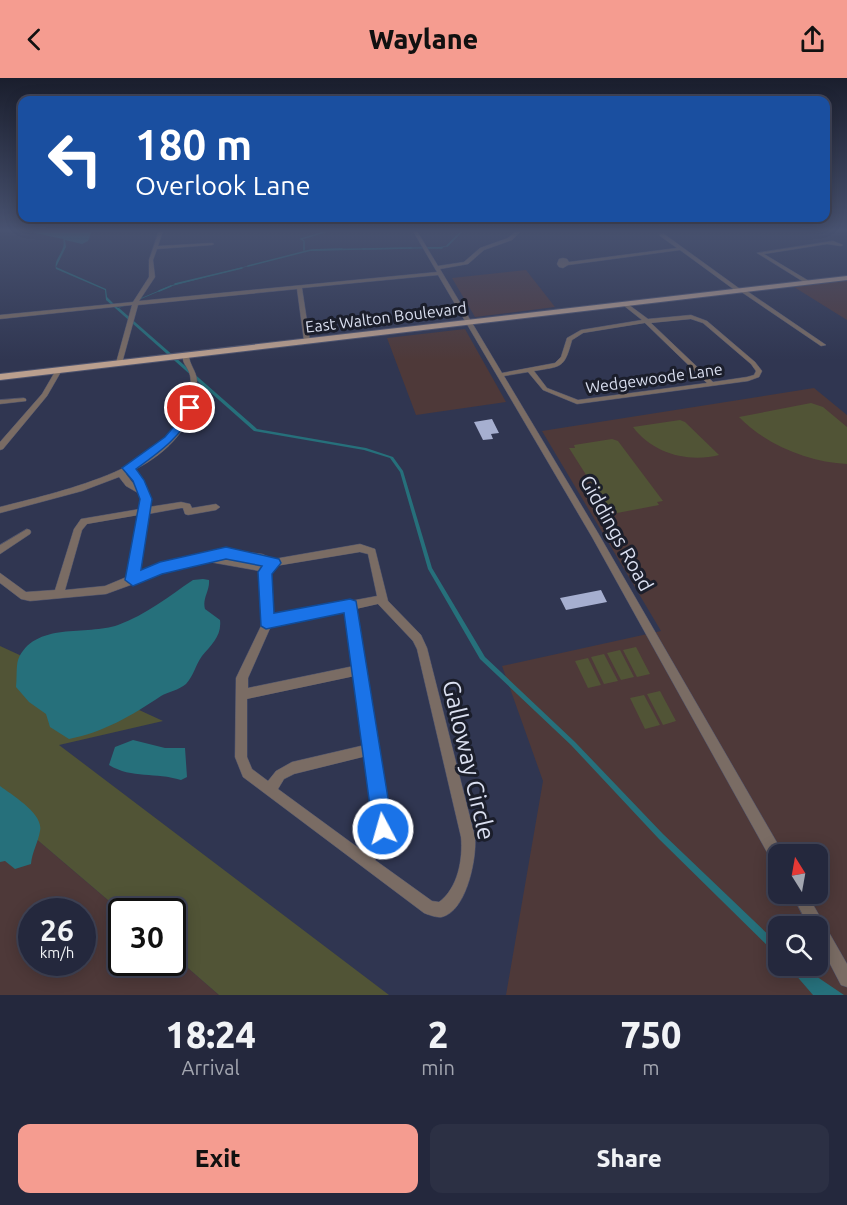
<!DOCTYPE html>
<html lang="en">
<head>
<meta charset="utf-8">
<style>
  :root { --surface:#24283d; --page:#2c3044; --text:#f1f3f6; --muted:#a3a6b0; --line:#414457; --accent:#f59c90 }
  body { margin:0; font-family:Ubuntu,sans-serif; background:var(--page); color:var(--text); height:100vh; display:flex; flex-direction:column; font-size:22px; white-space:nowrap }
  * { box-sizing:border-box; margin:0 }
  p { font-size:20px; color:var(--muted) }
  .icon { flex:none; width:33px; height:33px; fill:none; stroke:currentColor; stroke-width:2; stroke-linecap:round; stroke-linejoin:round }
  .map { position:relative; height:917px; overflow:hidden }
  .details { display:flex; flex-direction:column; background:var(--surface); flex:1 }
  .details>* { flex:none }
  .top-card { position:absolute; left:18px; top:18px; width:812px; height:126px; border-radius:12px; box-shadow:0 3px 15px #0003,0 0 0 2px var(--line); background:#1a4fa0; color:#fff; overflow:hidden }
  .needle { width:39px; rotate:349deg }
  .controls { position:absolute; left:768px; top:766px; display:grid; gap:12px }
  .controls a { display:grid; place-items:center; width:60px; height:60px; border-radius:12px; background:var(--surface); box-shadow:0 3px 15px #0003,0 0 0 2px var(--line); font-size:30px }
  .speed { position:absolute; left:18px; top:820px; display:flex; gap:12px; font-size:30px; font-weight:700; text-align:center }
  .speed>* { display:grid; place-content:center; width:78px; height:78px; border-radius:50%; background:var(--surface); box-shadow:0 3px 15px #0003,0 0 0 2px var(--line); line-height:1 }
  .speed small { font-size:15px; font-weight:400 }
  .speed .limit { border:3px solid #111; border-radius:9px; background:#fff; color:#111 }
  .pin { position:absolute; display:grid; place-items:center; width:51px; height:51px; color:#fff; margin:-26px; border:3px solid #fff; border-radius:50%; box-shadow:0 2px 6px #0007 }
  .me { position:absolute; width:66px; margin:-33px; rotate:354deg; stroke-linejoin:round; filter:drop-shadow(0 0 4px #0008) }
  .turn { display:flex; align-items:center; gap:21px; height:126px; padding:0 18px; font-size:27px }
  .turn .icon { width:78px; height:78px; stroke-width:2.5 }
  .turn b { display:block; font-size:42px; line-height:51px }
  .eta { display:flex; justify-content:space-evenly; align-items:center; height:102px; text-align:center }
  .eta b { font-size:36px; font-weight:800; line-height:42px }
  .action { display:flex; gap:12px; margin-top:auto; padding:12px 18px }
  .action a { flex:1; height:69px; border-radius:12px; background:var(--accent); color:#111; font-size:24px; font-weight:800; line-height:69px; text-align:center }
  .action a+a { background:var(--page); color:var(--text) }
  header { display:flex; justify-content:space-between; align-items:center; height:78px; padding:0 18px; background:var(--accent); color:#111; font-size:27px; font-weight:800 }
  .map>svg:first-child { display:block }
  .commercial { fill:#4e393d }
  .education { fill:#4e3939; fill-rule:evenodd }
  .green { fill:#515436 }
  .water { fill:#26707b }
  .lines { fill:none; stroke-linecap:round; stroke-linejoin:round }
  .stream { stroke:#26707b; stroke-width:1.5 }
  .building { fill:#a6afd0 }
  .minor-casing { stroke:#4f546e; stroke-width:1 }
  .major-casing { stroke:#4f546e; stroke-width:2 }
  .minor { fill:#7a6c64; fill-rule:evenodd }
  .major { fill:#ba9f8e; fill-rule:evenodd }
  .route { fill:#1a73e8; stroke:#114b97; stroke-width:1.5 }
  .labels { text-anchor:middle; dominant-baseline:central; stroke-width:6; stroke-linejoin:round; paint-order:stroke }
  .far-street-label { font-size:16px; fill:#dadff0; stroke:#1b1e2b }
  .street-label { font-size:20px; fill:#dadff0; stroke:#1b1e2b }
  .near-street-label { font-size:24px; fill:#dadff0; stroke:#1b1e2b }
</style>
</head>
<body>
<header><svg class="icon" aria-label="back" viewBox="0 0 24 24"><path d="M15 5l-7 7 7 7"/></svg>Waylane<svg class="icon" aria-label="share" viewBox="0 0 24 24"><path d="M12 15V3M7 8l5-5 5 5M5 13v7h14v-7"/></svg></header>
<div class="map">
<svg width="847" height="917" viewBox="0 0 847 917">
  <rect width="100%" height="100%" fill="#303651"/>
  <path class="commercial" d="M526,192L555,229L475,239L452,200Z
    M847,202V242L794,209Z"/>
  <path class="education" d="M465,251L506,324L416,337L387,260Z
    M814,310L847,337V917H506L543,703L502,588L661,553L542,353ZM778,777H818V816H778ZM778,849H818V888H778Z
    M0,730L122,834V885H172L173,877L219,917H0ZM32,834H82V885H32Z"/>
  <path class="green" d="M811,325L823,329L847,349V386C809,384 766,367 739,339Z
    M680,342L685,344L719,377C688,385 652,375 633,349Z
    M612,361L618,363L663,423L657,424L659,427L617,435L614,432L609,433L569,370H575L574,367Z
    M0,568L163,643L59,667L389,917H219L173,877L172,834H122L0,730Z
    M636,569L650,596L637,599L623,572Z
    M620,572L634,599L621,602L607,575Z
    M604,576L618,603L604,606L591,579Z
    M588,580L601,607L588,610L575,583Z
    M660,613L676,643L663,647L647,616Z
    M644,617L660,647L645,651L630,620Z"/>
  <path class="water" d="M26,153H92L88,163L82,166L65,162L66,169L56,189L106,211L107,219L118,230L172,207L306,173L317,171L440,169L446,168L462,153L448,168L441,170L307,173L172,208L119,230L257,351L366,370L393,379L403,393L432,490L485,579L575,664L663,756L778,866V878L659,761L571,667L480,581L428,491L400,394L390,380L364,372L254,353L106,222L105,212L56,191C53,180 67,173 63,161Z
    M203,501L209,502C210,513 202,520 205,531L220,542C222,558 211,567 202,578C196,586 193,599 186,606C179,612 168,614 161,618C131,638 104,654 69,661L50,649L46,636L29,624L16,609C17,601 16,589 18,582C34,543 87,558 118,547C146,537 169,518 193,502Z
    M133,662L165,670H185L187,699L181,702C156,694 132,701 109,687L115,669Z
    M0,708C12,717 44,736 40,753C38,765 32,774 31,786L15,791L5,783L0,784Z
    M788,888H801L844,917H813Z"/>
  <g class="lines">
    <path class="stream" d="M447,168L462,153
      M428,170H442
      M363,171L411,170
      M304,172V163L301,161L328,153
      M248,188L311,172L342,171
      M175,206L242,190
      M159,213L171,208"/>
  </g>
  <path class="building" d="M492,341L499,355L491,356L493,361L483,362L474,344Z
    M601,512L607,524L566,532L560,520Z"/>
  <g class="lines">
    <g class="minor-casing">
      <path id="minor" d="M159,153H163L158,168L212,165L214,166L212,167L157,171L153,182L155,199L139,223L437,194L413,153H417L438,188L464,184L480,170L508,160L516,153H521L512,162L484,172L468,186L440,191L502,295L555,285L561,279L567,260L581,252L642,242L623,227L622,226L625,224L648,241L691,237L707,243L755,284L762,293L759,299L748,303L577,326L543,312L528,294L504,298L598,455L783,775L784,777H778V787L773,785L592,459L438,197L302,210L310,263L307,265L304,263L297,211L138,227L122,285L119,287L116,285L132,227L0,241V237L133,224L149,199V182ZM691,241L703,245L751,286L756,293L754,297L747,299L713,304L651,245ZM645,245L707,305L578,322L547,310L534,293C562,288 564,291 572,262L583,255Z
        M660,156H664L740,211H744L826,267L821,268L740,213H736L680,172L568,187L563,190L559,189L557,186L559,181L563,180L567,181L569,184L677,170L660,158Z
        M833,163L843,167L841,168L827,166L764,176L809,203L810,204L807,206L757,175Z
        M186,275L189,277C189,287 197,293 197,304C198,345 168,375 134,392C143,402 151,415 149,429L181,424L190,426L192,430L216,426L220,429L216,432L188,437L185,436L183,430H181L148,436L139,494L156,487L219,471L262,476L274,481L360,466L375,471L388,523L421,557L427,570L475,759C477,779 467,833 442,839C437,840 429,837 424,835L243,699L235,679L236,600L261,548L260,493L204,483L158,494L137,503L136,505L106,516L30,523L21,521L0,505V495L26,514L55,512L74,451L81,441L140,431L142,421L140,416L126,408L119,399L82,413L0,435V429C54,415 170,391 187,330C189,319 193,304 189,294C186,287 182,285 183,277ZM128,395L136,407L132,404L126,396ZM139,437L129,498L105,508L65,512L82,452L87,446ZM360,474L368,476L377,518L271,538L270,494L276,488ZM229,480L261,484L266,486ZM378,526L413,563L417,571L461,759C463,781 458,810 439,824L432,823L375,782L385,764L390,747L356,531ZM346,533L354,588L248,610V600L271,548ZM355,598L365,667L292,684L276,693L268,703L252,691L247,679V621ZM367,678L376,747L374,757L364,774L278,711L284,701L294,696Z
        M59,290L62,292L47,318L3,371L0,372V364L42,316L56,292Z
        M24,320L26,321V323L0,326V322Z
        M27,451L30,452L31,454L30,456L0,476V467Z
        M792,816H807L847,886V909L841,907L818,863V849H809Z"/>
    </g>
    <g class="major-casing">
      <path id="major" d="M847,198V202L0,302V296Z"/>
    </g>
    <use href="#minor" class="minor"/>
    <use href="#major" class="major"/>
  </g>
  <linearGradient id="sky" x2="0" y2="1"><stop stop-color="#1a1e2d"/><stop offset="0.54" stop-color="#485270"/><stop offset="1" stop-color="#485270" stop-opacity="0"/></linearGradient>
  <rect width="847" height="282" fill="url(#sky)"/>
  <path class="route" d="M186,328L195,330C181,359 161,373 136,391L144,402L152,421L141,492L160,484L226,469L279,481L281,485L272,496L274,535L350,521L356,523L393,751L390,758L383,761L376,758L373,751L344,535L266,551L261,548L258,494L262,488L226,481L162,496L133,508L125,502L140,421L133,403L122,390L165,359L176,346Z"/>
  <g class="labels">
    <g class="far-street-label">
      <text transform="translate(386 239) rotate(-7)">East Walton Boulevard</text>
      <text transform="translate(654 300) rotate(-8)">Wedgewoode Lane</text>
    </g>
    <g class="street-label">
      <text transform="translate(617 455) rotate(61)">Giddings Road</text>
    </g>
    <g class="near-street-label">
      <text transform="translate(469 682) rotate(77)">Galloway Circle</text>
    </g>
  </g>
</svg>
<div class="controls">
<a><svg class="needle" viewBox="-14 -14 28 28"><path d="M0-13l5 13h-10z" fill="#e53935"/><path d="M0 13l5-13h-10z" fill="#a3a6b0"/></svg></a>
<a><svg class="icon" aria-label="search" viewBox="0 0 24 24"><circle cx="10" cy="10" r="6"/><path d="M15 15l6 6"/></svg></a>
</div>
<div class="speed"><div>26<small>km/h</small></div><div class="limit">30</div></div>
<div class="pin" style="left:190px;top:330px;background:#d93025"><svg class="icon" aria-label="arrive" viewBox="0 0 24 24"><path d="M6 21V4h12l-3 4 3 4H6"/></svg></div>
<svg class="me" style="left:383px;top:751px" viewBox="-20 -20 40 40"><circle r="17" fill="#1a73e8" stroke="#fff" stroke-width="3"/><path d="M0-11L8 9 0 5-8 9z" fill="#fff"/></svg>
<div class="top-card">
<div class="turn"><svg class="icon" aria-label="left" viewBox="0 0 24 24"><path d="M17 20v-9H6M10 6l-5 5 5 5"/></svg><div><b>180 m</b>Overlook Lane</div></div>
</div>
</div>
<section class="details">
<div class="eta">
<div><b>18:24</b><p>Arrival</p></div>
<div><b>2</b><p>min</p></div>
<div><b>750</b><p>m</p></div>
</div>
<div class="action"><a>Exit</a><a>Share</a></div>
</section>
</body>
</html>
